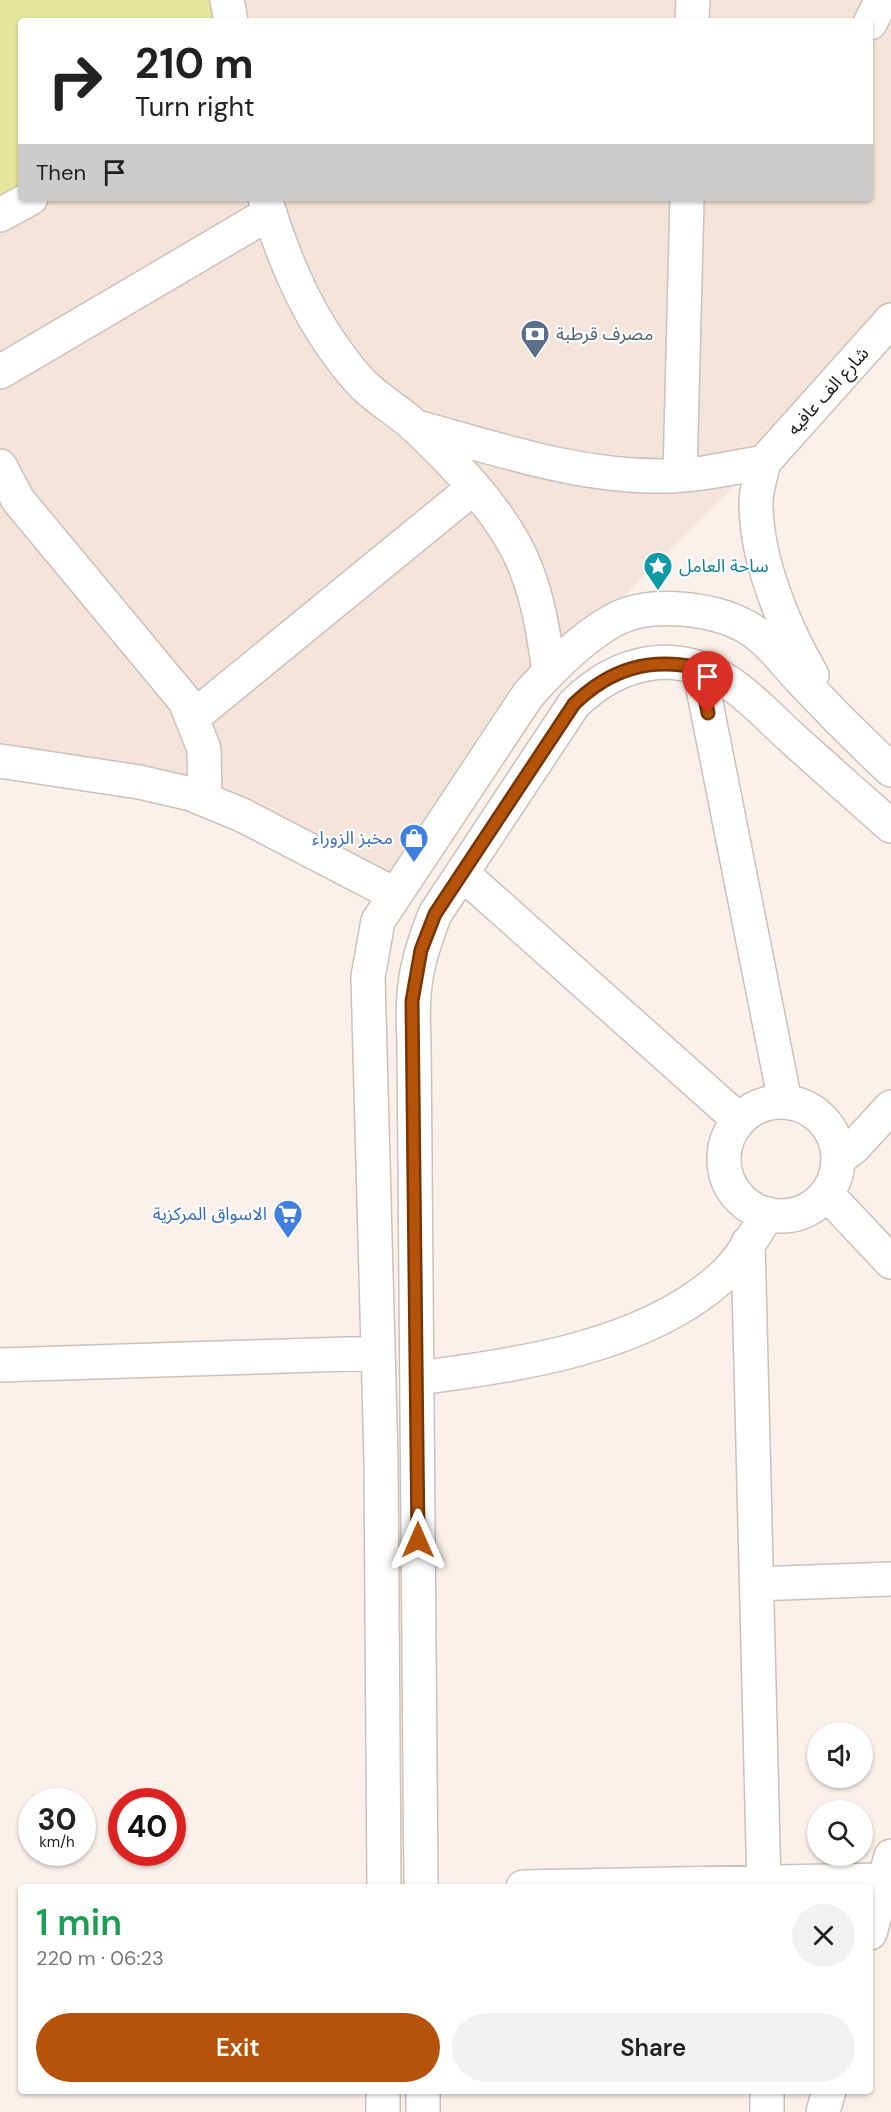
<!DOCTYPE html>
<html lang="en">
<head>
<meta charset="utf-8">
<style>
  :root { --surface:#fff; --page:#f2f2f2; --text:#222; --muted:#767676; --accent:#b45309 }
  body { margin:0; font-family:"DM Sans","Noto Sans Arabic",sans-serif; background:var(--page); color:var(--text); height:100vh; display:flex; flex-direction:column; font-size:22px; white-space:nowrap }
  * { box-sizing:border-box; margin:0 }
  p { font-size:20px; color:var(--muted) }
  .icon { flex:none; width:33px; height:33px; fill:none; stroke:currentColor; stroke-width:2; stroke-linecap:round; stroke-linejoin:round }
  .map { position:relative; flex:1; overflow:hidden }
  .panel { position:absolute; left:18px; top:1884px; width:855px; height:210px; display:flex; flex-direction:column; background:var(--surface); border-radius:6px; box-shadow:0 2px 4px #0004 }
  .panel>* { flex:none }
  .banner { position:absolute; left:18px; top:18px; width:855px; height:183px; border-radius:6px; box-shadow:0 2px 4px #0004; background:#fff; color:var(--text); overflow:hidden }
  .fabs { position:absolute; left:807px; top:1722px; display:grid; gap:12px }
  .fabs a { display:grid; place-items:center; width:66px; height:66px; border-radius:50%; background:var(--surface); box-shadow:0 2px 4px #0004; font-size:30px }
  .speed { position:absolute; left:18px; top:1788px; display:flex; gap:12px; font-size:30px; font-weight:700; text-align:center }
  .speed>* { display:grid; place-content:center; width:78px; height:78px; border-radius:50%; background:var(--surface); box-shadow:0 2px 4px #0004; line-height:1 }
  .speed small { font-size:15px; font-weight:400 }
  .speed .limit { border:9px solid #d22; background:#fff; color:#111 }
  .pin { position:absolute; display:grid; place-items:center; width:51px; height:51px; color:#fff; margin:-62px -26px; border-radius:50% 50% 50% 0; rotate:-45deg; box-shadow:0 0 6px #0007 }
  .pin .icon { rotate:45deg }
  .me { position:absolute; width:66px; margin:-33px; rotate:0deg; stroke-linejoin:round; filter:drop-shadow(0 0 4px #0008) }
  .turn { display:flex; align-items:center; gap:21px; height:126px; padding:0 18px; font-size:27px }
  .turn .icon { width:78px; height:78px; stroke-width:2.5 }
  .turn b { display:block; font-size:42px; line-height:51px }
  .then { display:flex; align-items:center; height:57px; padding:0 18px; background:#0003; gap:12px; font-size:22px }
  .round { display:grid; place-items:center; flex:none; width:63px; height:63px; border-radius:32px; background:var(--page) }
  .summary { display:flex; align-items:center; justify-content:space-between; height:102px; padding:0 18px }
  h1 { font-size:36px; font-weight:600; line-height:45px; color:#1e9e55 }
  .primary-button { display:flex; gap:12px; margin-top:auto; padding:12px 18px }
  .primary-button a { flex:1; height:69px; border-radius:36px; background:var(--accent); color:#fff; font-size:24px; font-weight:600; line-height:69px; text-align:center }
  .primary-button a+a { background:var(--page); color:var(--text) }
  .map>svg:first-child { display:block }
  .built { fill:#f5e4d9 }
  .green { fill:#e3e69b }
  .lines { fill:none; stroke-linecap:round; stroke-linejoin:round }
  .minor-casing { stroke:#cbc1bb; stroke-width:36 }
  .minor { stroke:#fff; stroke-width:33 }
  .route-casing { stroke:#753606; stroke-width:15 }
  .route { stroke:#b45309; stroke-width:10 }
  .labels { text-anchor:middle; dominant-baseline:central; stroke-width:4.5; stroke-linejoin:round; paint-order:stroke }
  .service-label { font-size:18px; fill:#4e5e75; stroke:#fff; text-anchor:start }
  .street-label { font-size:18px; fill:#1b1816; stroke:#fff }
  .culture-label { font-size:18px; fill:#0d838f; stroke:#fff; text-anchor:start }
  .shop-label { font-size:18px; fill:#366cbe; stroke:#fff; text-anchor:end }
</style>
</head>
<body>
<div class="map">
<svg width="891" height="2112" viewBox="0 0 891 2112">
  <rect width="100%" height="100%" fill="#fbf1ea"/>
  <path class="built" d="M228,0H891V323L806,415L549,671L384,905L191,794L0,760V219L37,198H870V21H231Z"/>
  <path class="green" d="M0,0H228L231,21H21V198L0,215Z"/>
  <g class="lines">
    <g class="minor-casing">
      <path id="minor" d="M227,0L231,21
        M692,21L693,0
        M870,23L882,0
        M265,198C281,250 301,302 333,347C343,361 355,378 368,389C383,403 403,414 418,429C457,466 507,518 526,569C539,602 544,637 549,671
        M0,215L31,198
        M0,372L270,213
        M417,427C498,449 578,477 664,476C697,476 731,468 764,462
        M0,466L18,500L185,701L204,749L205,800
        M680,475L687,198
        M699,668L785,1102
        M812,675C784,627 756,560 756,503C756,489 761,475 764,462L891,320
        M192,718L472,489
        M0,761L139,782L191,794L242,815L394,894
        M463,874L739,1120
        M724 1159a57 57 0 1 1 114 0a57 57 0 1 1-114 0Z
        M840,1158L854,1147L891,1107
        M827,1194L891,1262
        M748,1243L764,1887
        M0,1365L378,1353
        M417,1378C516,1366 645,1347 722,1277C741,1260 754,1235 768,1214
        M757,1584L891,1579
        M384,1887L381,1460L368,977L378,921L528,695C552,668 581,638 614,620C651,600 719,608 753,631C771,643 786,664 801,680C830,711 860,741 891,770
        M421,1887L414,1041C411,988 416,963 435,914L574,704C619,660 676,647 731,684C753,699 772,720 792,738C825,768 858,797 891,826
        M523,1887L884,1880
        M870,1933L891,1856
        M423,2091V2112
        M767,2091V2112
        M383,2112V2091
        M823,2112L829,2091"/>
    </g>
    <use href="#minor" class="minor"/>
  </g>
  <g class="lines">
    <g class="route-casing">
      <path id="route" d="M418,1540L412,1001L421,950L435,914L574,704C610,669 649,657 699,668L708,713"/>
    </g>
    <use href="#route" class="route"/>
  </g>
  <defs>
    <g id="bank-pin" transform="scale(1.5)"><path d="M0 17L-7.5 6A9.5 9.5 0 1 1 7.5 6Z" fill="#5c6f8a" stroke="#fff"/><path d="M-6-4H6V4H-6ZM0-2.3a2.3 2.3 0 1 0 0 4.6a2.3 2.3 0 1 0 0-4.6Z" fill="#fff"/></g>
    <g id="sight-pin" transform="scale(1.5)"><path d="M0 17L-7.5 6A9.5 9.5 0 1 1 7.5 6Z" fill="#0f9aa8" stroke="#fff"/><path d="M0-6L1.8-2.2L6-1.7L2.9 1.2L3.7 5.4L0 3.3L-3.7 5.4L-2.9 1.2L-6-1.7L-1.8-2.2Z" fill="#fff"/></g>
    <g id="shop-pin" transform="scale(1.5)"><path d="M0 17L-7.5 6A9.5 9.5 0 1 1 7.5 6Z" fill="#3f7fe0" stroke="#fff"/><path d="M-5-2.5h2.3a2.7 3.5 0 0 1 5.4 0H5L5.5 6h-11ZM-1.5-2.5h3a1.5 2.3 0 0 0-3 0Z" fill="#fff"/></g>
    <g id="supermarket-pin" transform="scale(1.5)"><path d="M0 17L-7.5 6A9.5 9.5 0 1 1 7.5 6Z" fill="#3f7fe0" stroke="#fff"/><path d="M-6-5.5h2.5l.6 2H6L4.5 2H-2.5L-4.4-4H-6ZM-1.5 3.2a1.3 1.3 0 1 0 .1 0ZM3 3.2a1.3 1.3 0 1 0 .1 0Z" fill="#fff"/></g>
  </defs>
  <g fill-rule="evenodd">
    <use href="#bank-pin" x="535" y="334"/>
    <use href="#sight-pin" x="658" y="566"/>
    <use href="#shop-pin" x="414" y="838"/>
    <use href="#supermarket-pin" x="288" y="1214"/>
  </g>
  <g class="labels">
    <g class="service-label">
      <text x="556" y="334">مصرف قرطبة</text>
    </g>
    <g class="street-label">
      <text transform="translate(828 391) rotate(-48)">شارع الف عافيه</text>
    </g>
    <g class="culture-label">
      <text x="679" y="566">ساحة العامل</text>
    </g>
    <g class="shop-label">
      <text x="393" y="838">مخبز الزوراء</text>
      <text x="267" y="1214">الاسواق المركزية</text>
    </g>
  </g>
</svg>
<div class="fabs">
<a><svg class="icon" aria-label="sound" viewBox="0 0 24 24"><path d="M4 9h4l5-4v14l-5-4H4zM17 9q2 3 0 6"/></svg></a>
<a><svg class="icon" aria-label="search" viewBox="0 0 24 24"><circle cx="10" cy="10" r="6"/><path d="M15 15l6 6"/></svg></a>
</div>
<div class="speed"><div>30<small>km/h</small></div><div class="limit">40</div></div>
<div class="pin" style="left:708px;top:713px;background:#d93025"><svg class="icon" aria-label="arrive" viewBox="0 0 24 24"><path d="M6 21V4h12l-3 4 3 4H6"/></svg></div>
<svg class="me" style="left:418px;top:1540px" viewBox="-20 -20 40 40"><path d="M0-17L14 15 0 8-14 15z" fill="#b45309" stroke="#fff" stroke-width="4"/></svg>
<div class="banner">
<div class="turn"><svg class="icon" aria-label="right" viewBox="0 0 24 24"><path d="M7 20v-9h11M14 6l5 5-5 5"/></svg><div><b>210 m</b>Turn right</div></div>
<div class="then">Then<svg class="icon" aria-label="arrive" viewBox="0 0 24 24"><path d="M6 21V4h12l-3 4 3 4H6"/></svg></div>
</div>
<section class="panel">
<div class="summary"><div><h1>1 min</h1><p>220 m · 06:23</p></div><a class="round"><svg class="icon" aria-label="close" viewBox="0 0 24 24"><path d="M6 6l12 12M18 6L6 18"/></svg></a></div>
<div class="primary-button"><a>Exit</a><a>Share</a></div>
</section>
</div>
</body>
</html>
